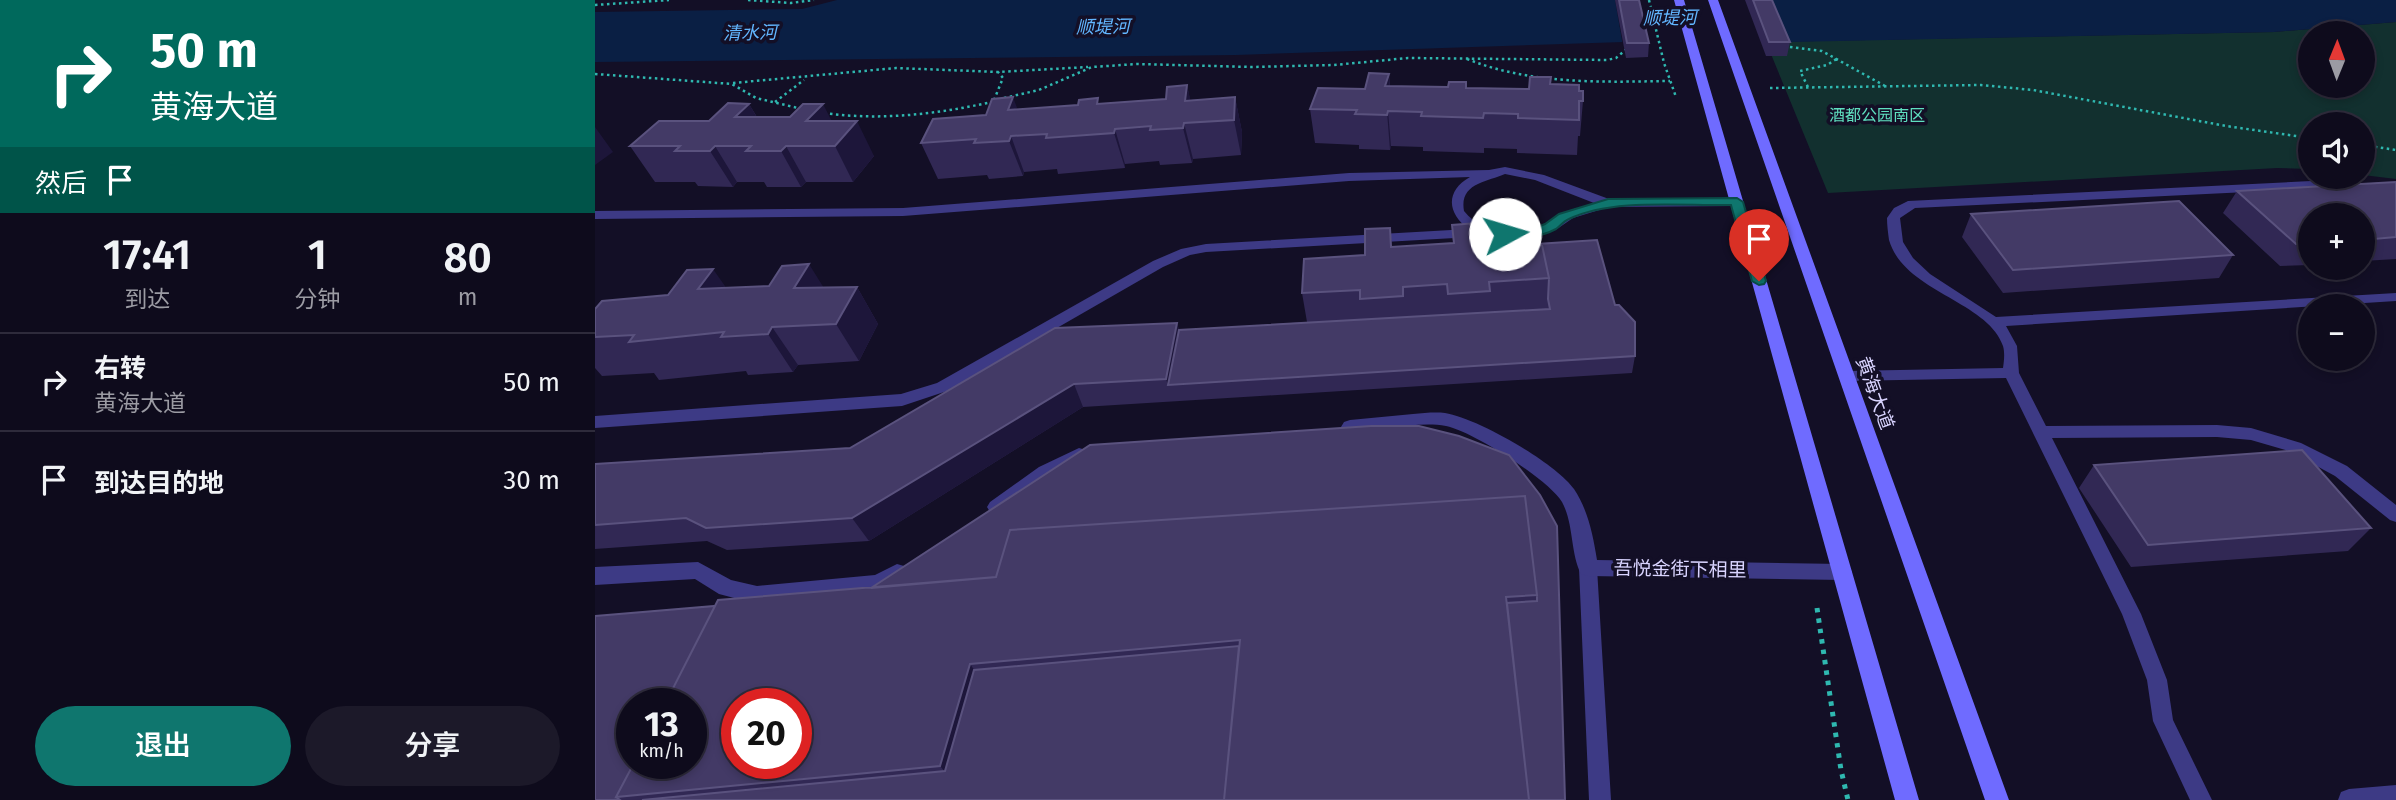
<!DOCTYPE html>
<html lang="zh">
<head>
<meta charset="utf-8">
<style>
  :root { --surface:#0e0b1c; --page:#1c1929; --text:#f1f3f6; --muted:#9b9ba3; --line:#2e2b3b; --accent:#0f766e }
  body { margin:0; font-family:"Fira Sans","Noto Sans SC",sans-serif; background:var(--page); color:var(--text); height:100vh; display:flex; flex-direction:column; font-size:26px; white-space:nowrap }
  * { box-sizing:border-box; margin:0 }
  p { font-size:23px; color:var(--muted) }
  .icon { flex:none; width:38px; height:38px; fill:none; stroke:currentColor; stroke-width:2; stroke-linecap:round; stroke-linejoin:round }
  .map { position:relative; flex:1; overflow:hidden }
  .sheet { display:flex; flex-direction:column; background:var(--surface); width:595px }
  .sheet>* { flex:none }
  .hud { background:#00695c; color:#fff; overflow:hidden }
  .needle { width:46px; rotate:1deg }
  .controls { position:absolute; left:1703px; top:21px; display:grid; gap:14px }
  .controls a { display:grid; place-items:center; width:77px; height:77px; border-radius:50%; background:var(--surface); box-shadow:0 4px 10px #0003,0 0 0 2px var(--line); font-size:35px }
  .speed { position:absolute; left:21px; top:688px; display:flex; gap:14px; font-size:35px; font-weight:700; text-align:center }
  .speed>* { display:grid; place-content:center; width:91px; height:91px; border-radius:50%; background:var(--surface); box-shadow:0 4px 10px #0003,0 0 0 2px var(--line); line-height:1 }
  .speed small { font-size:18px; font-weight:400 }
  .speed .limit { border:10px solid #d22; background:#fff; color:#111 }
  .pin { position:absolute; display:grid; place-items:center; width:60px; height:60px; color:#fff; margin:-72px -30px; border-radius:50% 50% 50% 0; rotate:-45deg; box-shadow:0 0 7px #0007 }
  .pin .icon { rotate:45deg }
  .me { position:absolute; width:77px; margin:-38px; rotate:84deg; stroke-linejoin:round; filter:drop-shadow(0 0 5px #0008) }
  .turn { display:flex; align-items:center; gap:24px; height:147px; padding:0 35px; font-size:32px }
  .turn .icon { width:91px; height:91px; stroke-width:2.5 }
  .turn b { display:block; font-size:49px; line-height:60px }
  .then { display:flex; align-items:center; height:66px; padding:0 35px; background:#0003; gap:14px; font-size:26px }
  .eta { display:flex; justify-content:space-evenly; align-items:center; height:119px; text-align:center }
  .eta b { font-size:42px; font-weight:600; line-height:49px }
  .primary-button { display:flex; gap:14px; margin-top:auto; padding:14px 35px }
  .primary-button a { flex:1; height:80px; border-radius:42px; background:var(--accent); color:#fff; font-size:28px; font-weight:600; line-height:80px; text-align:center }
  .primary-button a+a { background:var(--page); color:var(--text) }
  ul { padding:0; list-style:none }
  li { display:flex; align-items:center; gap:21px; height:98px; padding:0 35px; border-top:2px solid var(--line) }
  li div { flex:1 }
  li b { display:block; font-size:26px }
  li em { font-style:normal }
  main { display:flex; flex:1; min-height:0 }
  .map>svg:first-child { display:block }
  .green { fill:#12302f; fill-rule:evenodd }
  .water { fill:#0a1f44 }
  .pier { fill:#130f26 }
  .lines { fill:none; stroke-linecap:round; stroke-linejoin:round }
  .path-far1 { stroke:#2fb8b0; stroke-width:2.5; stroke-dasharray:2.5 3.5; stroke-linecap:butt }
  .path { stroke:#2fb8b0; stroke-width:5; stroke-dasharray:4.5 6; stroke-linecap:butt }
  .lane { fill:#3d3a85; fill-rule:evenodd }
  .street { fill:#3d3a85; fill-rule:evenodd }
  .secondary { fill:#6f6bff; fill-rule:evenodd }
  .wall { fill:#312854 }
  .shaded-wall { fill:#1d163a }
  .building { fill:#433a66; stroke:#5a527e; stroke-width:2; fill-rule:evenodd }
  .route { fill:#0f766e; stroke:#0a4d48; stroke-width:2 }
  .labels { text-anchor:middle; dominant-baseline:central; stroke-width:7; stroke-linejoin:round; paint-order:stroke }
  .far-park-label { font-size:16px; fill:#5fe0c0; stroke:#130f26 }
  .far-water-label { font-size:18px; font-style:italic; fill:#62b6ff; stroke:#130f26 }
  .street-label { font-size:19px; fill:#d9d4ff; stroke:#130f26 }
</style>
</head>
<body>
<main>
<section class="sheet">
<div class="hud">
<div class="turn"><svg class="icon" aria-label="right" viewBox="0 0 24 24"><path d="M7 20v-9h11M14 6l5 5-5 5"/></svg><div><b>50 m</b>黄海大道</div></div>
<div class="then">然后<svg class="icon" aria-label="arrive" viewBox="0 0 24 24"><path d="M6 21V4h12l-3 4 3 4H6"/></svg></div>
</div>
<div class="eta">
<div><b>17:41</b><p>到达</p></div>
<div><b>1</b><p>分钟</p></div>
<div><b>80</b><p>m</p></div>
</div>
<ul>
<li><svg class="icon" aria-label="right" viewBox="0 0 24 24"><path d="M7 20v-9h11M14 6l5 5-5 5"/></svg><div><b>右转</b><p>黄海大道</p></div><em>50 m</em></li>
<li><svg class="icon" aria-label="arrive" viewBox="0 0 24 24"><path d="M6 21V4h12l-3 4 3 4H6"/></svg><div><b>到达目的地</b></div><em>30 m</em></li>
</ul>
<div class="primary-button"><a>退出</a><a>分享</a></div>
</section>
<div class="map">
<svg width="1801" height="800" viewBox="0 0 1801 800">
  <rect width="100%" height="100%" fill="#130f26"/>
  <path class="green" d="M1801,22V179L1768,175V124H1715V169L1682,168L1233,193L1171,42L1679,32ZM1715,33H1768V86H1715Z"/>
  <path class="water" d="M242,0H1801V22L1679,32L1195,42H1029L641,55L0,62V12L207,9Z"/>
  <path class="pier" d="M1020,0H1169L1171,46H1028Z"/>
  <g class="lines">
    <path class="path-far1" d="M153,0L196,3L219,0
      M1054,0L1069,63L1081,97
      M0,5L74,0
      M1195,47L1227,51L1290,86
      M872,59C937,85 1006,82 1075,81
      M0,74L137,84L161,98L207,109
      M138,83L301,68L403,72L493,67
      M1213,87L1205,71L1232,65L1243,58
      M1175,88L1386,85L1438,90L1631,126L1715,138
      M409,98L444,90L497,67L542,64L657,67L739,65L813,58L1012,60L1021,58L1034,47
      M399,100L408,78L403,72
      M180,102L209,80
      M229,113C287,121 344,114 401,101
      M1768,145L1801,150"/>
    <path class="path" d="M1222,608L1246,770L1253,800"/>
    <path class="lane" d="M910,167L949,175L1014,199L1141,198L1147,202L1141,206L1014,207L978,218L962,229L945,235L919,238L895,236L611,252L595,255L568,267L352,391L307,406L0,428V416L306,394L342,383L558,261L586,249L611,244L874,229C852,214 850,191 875,177L754,181L308,216L0,219V211L308,208L754,173L894,170ZM910,174L940,180L999,203C989,207 978,208 968,213C961,215 957,221 950,224C925,235 886,234 869,211C864,183 892,182 910,174Z
      M1736,180L1801,188V196L1736,188L1320,208L1305,218L1308,242L1318,258L1335,274L1401,317L1801,293V301L1411,326L1422,346L1424,373L1451,426L1622,425L1656,428L1706,443L1752,466L1801,505V522L1795,520L1740,476L1694,451L1656,440L1622,437L1457,438L1546,614L1572,680L1578,720L1617,800H1595L1558,721L1552,680L1527,614L1411,378L1252,381L1244,376L1252,371L1408,368C1409,361 1410,353 1408,346C1393,301 1309,292 1294,240C1293,233 1292,225 1292,218L1299,208L1313,201Z
      M993,560L1000,563L1002,568L1016,800H994L984,568L986,563Z
      M1801,785V800H1743L1746,792L1754,789Z"/>
    <path class="street" d="M818,414C829,413 840,412 850,413C882,418 961,463 979,489C993,510 998,535 1002,560L1247,564L1254,566L1257,572L1254,578L1247,580L993,576L986,574C975,552 979,524 967,502C954,480 877,431 851,426C821,421 786,431 755,434L749,432L746,427L749,422L755,420Z
      M484,448L491,450L493,455L491,460L458,477L409,512L402,515L395,512L392,507L395,502L444,467Z
      M103,562L136,580L162,586L280,575L302,564L309,566L312,572L309,578L284,592L162,604L124,594L100,579L0,585V567Z"/>
    <path class="secondary" d="M1079,0H1089L1324,800H1300Z
      M1113,0H1123L1414,800H1390Z"/>
  </g>
  <path class="wall" d="M1020,0H1044L1054,43L1053,57L1031,58Z
    M1150,0H1177L1195,42L1192,56H1171Z
    M794,74L795,86L853,87L871,82L872,88L934,89L955,84L988,101L985,136H983L982,155L922,153V149L889,148V153L828,151V147L796,146L795,150L764,149V145L720,143L715,109L770,89Z
    M592,85L595,100L640,97L647,132L646,155L598,159L597,163L565,165L564,161L530,164V168L463,174L462,169L429,172L428,176L394,179L392,175L343,179L326,143L391,115L423,109L571,99Z
    M154,104L162,117L237,121L279,156L258,182H211L206,187H172L169,182H142L138,187L103,186L100,182H60L35,146L114,121Z
    M1801,182V259L1768,261V215H1715V265L1685,266L1628,213L1642,191Z
    M1376,214L1638,255L1624,278L1408,293L1367,237Z
    M857,225L885,249L1020,305L1040,356L1037,373L488,407L274,541L132,550L112,541L0,549V464L255,448L582,323L584,330L712,322L707,293L770,255L795,228L797,247L858,243Z
    M262,287L283,324L264,361L203,365L198,372L153,375L151,371L64,380L59,373L7,376L0,368V309L73,295L131,288Z
    M1499,465L1776,528L1753,551L1536,567L1484,488Z
    M945,495L970,800H0L120,606L276,588Z"/>
  <path class="shaded-wall" d="M794,74L796,108L793,111L796,146L795,150L790,86Z
    M592,85L600,120L590,101Z
    M418,97L431,132L413,110Z
    M640,97L647,132L646,155L639,120Z
    M154,104L174,138L140,117Z
    M228,104L246,139L211,121Z
    M262,121L279,156L258,182L240,146Z
    M589,123L598,159L597,163L588,128Z
    M0,127L18,152L0,165Z
    M520,129L530,164V168L519,133Z
    M416,136L429,172L428,176L414,141Z
    M120,146L142,182L138,187L115,151Z
    M191,146L211,182L206,187L186,151Z
    M214,264L237,301L199,288Z
    M118,269L144,306L103,289Z
    M262,287L283,324L264,361L241,324Z
    M582,323L588,346L573,385L571,379Z
    M177,327L203,365L198,372L173,334Z
    M479,384L488,407L274,541L257,518Z
    M375,664L397,695L370,795L345,766Z"/>
  <path class="building" d="M1024,0H1044L1054,43H1032Z
    M1158,0H1177L1195,42H1174Z
    M774,73L794,74L790,86L853,87L854,82H871V88L934,89L935,77H956L955,84L984,85V91H988V101H984V120L923,118V114L889,113L888,118L826,116L827,112L793,111L792,115L760,114L762,110L715,109L723,88L770,89Z
    M592,85L590,101L640,97L639,120L589,123L588,128L555,130L556,126L520,129L519,133L451,138L452,134L416,136L414,141L379,143L381,139L326,143L338,119L391,115L397,99L418,97L413,110L483,105L484,100L503,98L502,104L571,99L572,87Z
    M133,103L154,104L140,117H195L208,104H228L211,121H262L240,146H191L186,151H151L156,146H120L115,151H80L85,146H35L64,121H114Z
    M1801,182V237L1768,240V215H1715V243L1701,244L1642,191Z
    M1584,201L1638,255L1418,270L1376,214Z
    M882,223L885,249L947,245L954,278L894,282L895,291L853,294L852,284L808,287V296L765,299V290L707,293L709,259L770,255V229L795,228L796,247L859,243L857,225Z
    M1002,240L1020,305H1024L1040,322V356L573,385L584,330L955,309L953,299L954,278L947,245H942V244Z
    M214,264L199,288L262,287L241,324L177,327L173,334L126,337L129,332L34,342L39,335L0,337V309L7,301L73,295L92,270L118,269L103,289L174,286L187,266Z
    M582,323L571,379L479,384L257,518L111,528L91,518L0,525V464L255,448L460,328Z
    M776,426H824L864,436L914,455L945,495L962,526L970,800H934L912,603L942,601V595L930,496L415,530L401,577L276,588L495,445Z
    M1707,450L1776,528L1553,545L1499,465Z
    M930,496L942,595L911,597L934,800H629L645,640L375,664L345,766L21,797L39,763H96V704H70L123,600L401,577L415,530ZM142,704H201V763H142Z
    M120,606L70,704H37V763H39L21,797L25,800H0V616Z
    M644,646L629,800H47L350,771L379,670Z"/>
  <path class="route" d="M1142,198L1148,202L1171,281L1169,284L1164,285L1157,281L1136,205C1088,206 1017,198 974,219C969,221 965,226 961,229C948,236 915,244 904,234L910,231L940,228L950,224L964,214L1013,199Z"/>
  <g class="labels">
    <g class="far-park-label">
      <text x="1282" y="115">酒都公园南区</text>
    </g>
    <g class="far-water-label">
      <text transform="translate(1075 18) rotate(-1)">顺堤河</text>
      <text transform="translate(508 27) rotate(-1)">顺堤河</text>
      <text transform="translate(155 33) rotate(-1)">清水河</text>
    </g>
    <g class="street-label">
      <text transform="translate(1280 393) rotate(70)">黄海大道</text>
      <text transform="translate(1085 569) rotate(1)">吾悦金街下相里</text>
    </g>
  </g>
</svg>
<div class="controls">
<a><svg class="needle" viewBox="-14 -14 28 28"><path d="M0-13l5 13h-10z" fill="#e53935"/><path d="M0 13l5-13h-10z" fill="#9b9ba3"/></svg></a>
<a><svg class="icon" aria-label="sound" viewBox="0 0 24 24"><path d="M4 9h4l5-4v14l-5-4H4zM17 9q2 3 0 6"/></svg></a>
<a>+</a>
<a>−</a>
</div>
<div class="speed"><div>13<small>km/h</small></div><div class="limit">20</div></div>
<div class="pin" style="left:1164px;top:281px;background:#d93025"><svg class="icon" aria-label="arrive" viewBox="0 0 24 24"><path d="M6 21V4h12l-3 4 3 4H6"/></svg></div>
<svg class="me" style="left:910px;top:234px" viewBox="-20 -20 40 40"><circle r="19" fill="#fff"/><path d="M0-13L10 11 0 6-10 11z" fill="#0f766e"/></svg>
</div>
</main>
</body>
</html>
